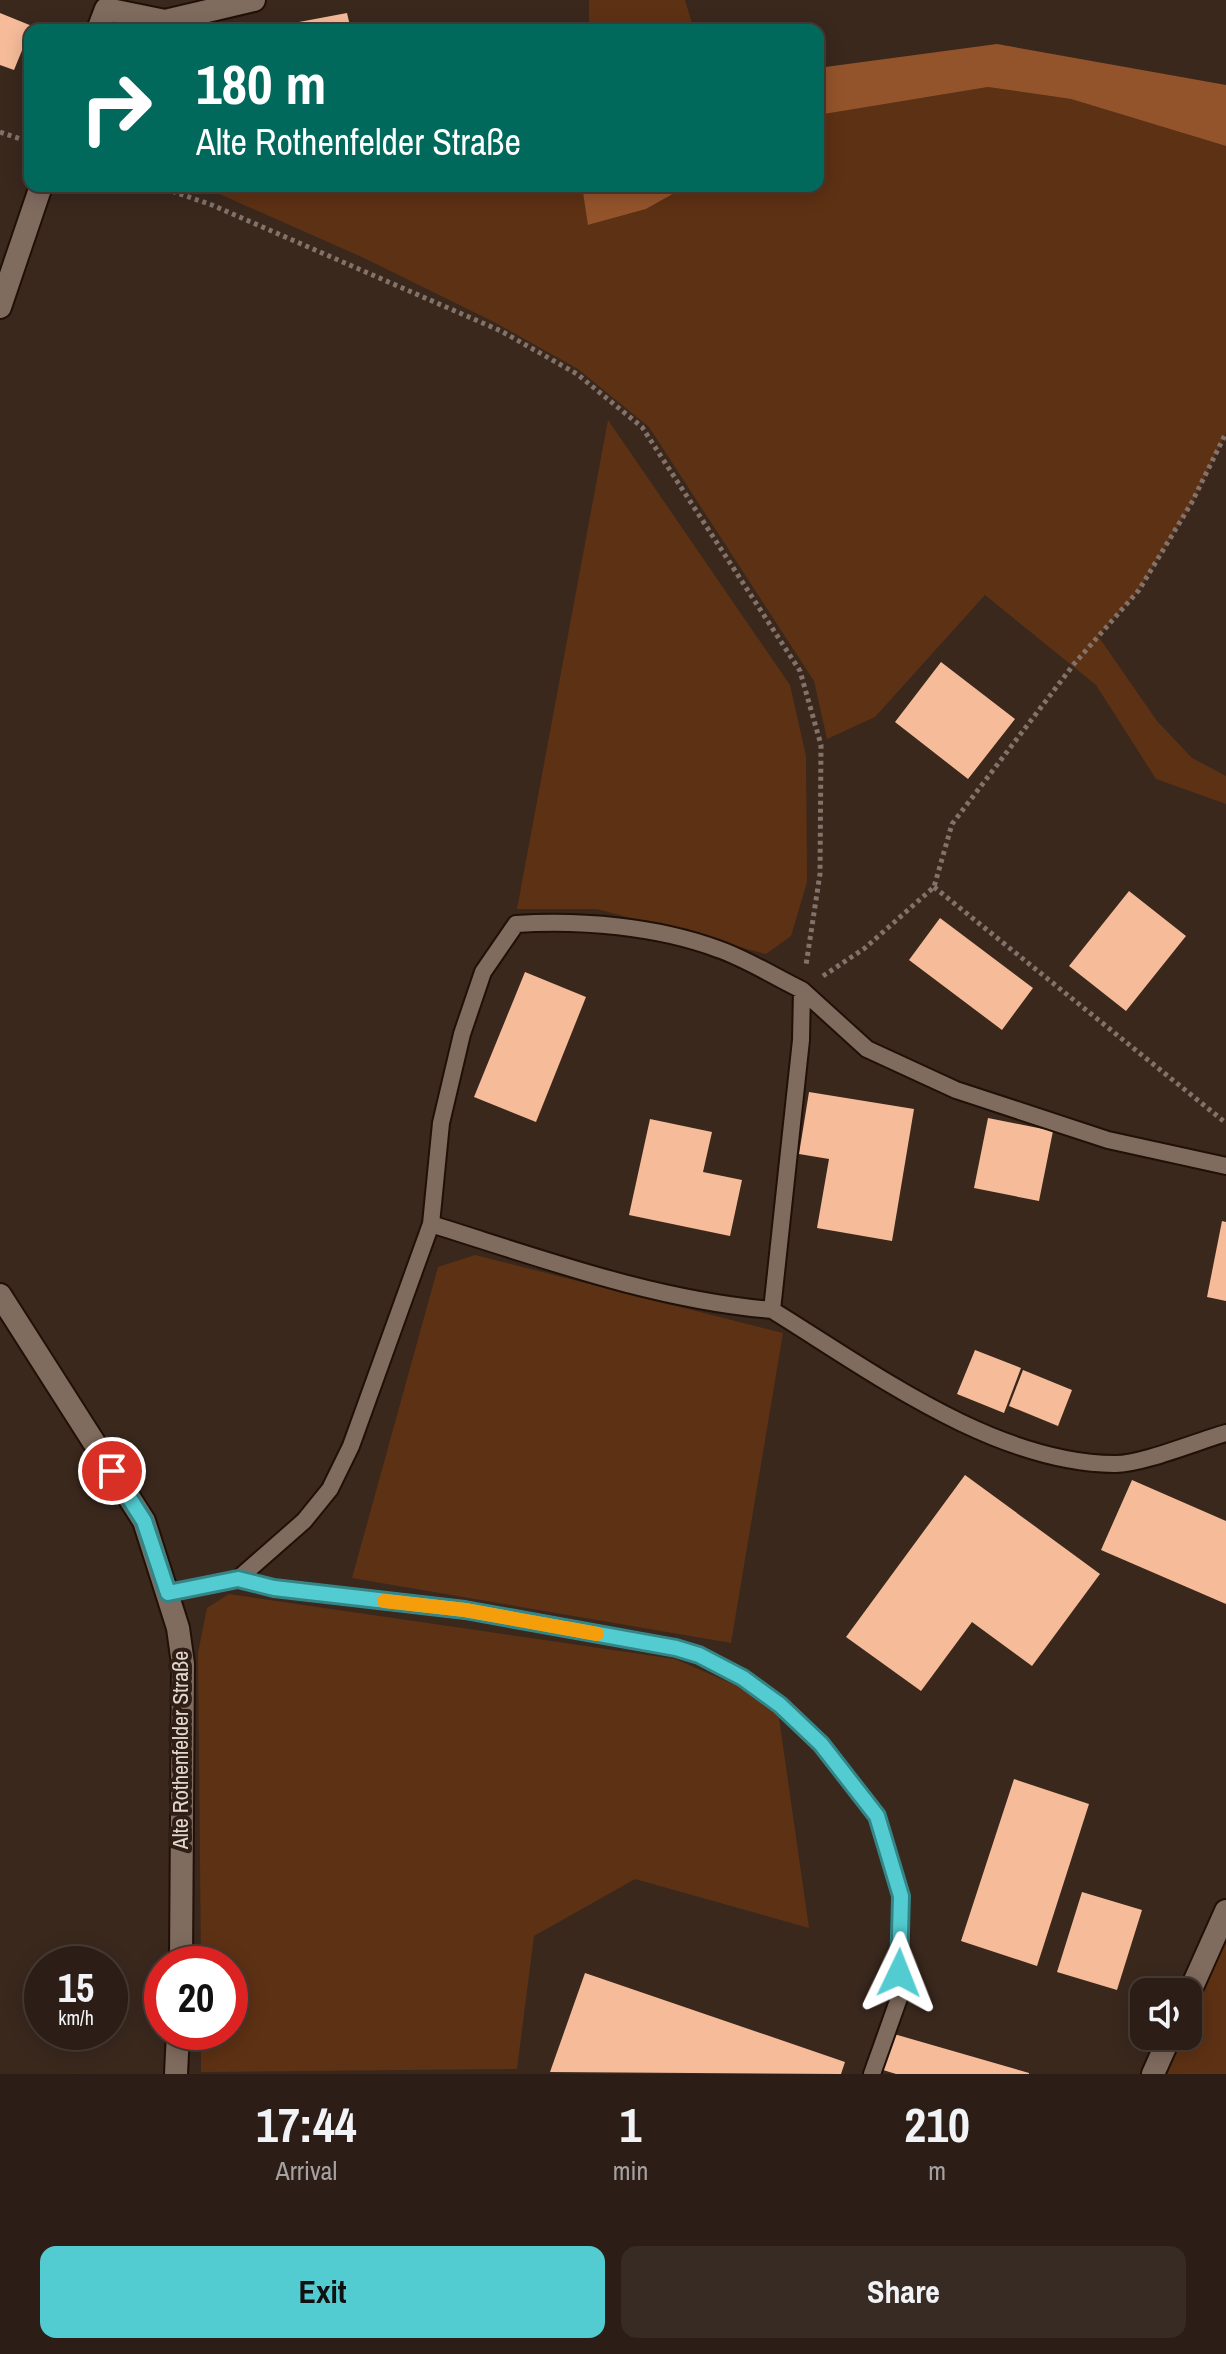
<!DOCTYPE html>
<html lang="en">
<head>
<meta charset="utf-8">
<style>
  :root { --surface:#2c1e16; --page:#382b23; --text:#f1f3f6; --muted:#a6a2a1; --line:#483c35; --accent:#52ccd0 }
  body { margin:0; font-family:"Archivo Narrow",sans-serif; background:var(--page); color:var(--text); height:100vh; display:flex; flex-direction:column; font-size:30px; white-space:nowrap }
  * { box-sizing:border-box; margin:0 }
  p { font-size:26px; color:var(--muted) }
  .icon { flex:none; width:44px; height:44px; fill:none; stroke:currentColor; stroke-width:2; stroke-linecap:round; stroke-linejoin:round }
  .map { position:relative; height:2074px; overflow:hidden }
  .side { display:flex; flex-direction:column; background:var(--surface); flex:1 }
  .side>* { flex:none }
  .banner { position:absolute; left:24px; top:24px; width:800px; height:168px; border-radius:16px; box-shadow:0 4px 20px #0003,0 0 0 2px var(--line); background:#00695c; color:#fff; overflow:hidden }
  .controls { position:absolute; left:1130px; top:1978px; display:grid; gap:16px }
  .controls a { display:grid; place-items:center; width:72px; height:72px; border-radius:16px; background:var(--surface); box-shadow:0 4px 20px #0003,0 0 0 2px var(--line); font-size:40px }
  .speed { position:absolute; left:24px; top:1946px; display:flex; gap:16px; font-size:40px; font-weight:700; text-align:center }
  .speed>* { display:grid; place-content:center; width:104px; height:104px; border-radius:50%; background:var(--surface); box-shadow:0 4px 20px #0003,0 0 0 2px var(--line); line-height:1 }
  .speed small { font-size:20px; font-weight:400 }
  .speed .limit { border:12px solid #d22; background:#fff; color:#111 }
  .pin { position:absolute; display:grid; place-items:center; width:68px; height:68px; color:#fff; margin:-34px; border:4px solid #fff; border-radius:50%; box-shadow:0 2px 8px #0007 }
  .me { position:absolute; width:88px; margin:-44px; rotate:2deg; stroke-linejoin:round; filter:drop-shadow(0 0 6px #0008) }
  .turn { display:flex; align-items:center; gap:28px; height:168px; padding:0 40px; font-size:36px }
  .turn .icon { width:104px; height:104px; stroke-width:2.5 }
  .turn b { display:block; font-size:56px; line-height:68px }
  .eta { display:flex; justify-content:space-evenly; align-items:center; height:136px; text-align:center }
  .eta b { font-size:48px; font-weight:700; line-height:56px }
  .action { display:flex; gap:16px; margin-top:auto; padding:16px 40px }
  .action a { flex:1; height:92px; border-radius:16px; background:var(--accent); color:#111; font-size:32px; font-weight:700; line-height:92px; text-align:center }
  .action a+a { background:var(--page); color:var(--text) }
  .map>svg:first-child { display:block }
  .green { fill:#5d3114 }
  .forest { fill:#94542b }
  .building { fill:#f6bc9a }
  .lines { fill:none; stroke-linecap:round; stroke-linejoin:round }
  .service-casing { stroke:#201007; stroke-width:20 }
  .minor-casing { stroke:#201007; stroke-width:26 }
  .tertiary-casing { stroke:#201007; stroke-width:26 }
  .path { stroke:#827269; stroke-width:5; stroke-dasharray:4 4; stroke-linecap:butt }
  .service { stroke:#806b5f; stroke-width:16 }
  .minor { stroke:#806b5f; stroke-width:22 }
  .tertiary { stroke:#806b5f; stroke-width:22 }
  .route-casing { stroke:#358587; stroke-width:20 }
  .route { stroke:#52ccd0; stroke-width:14 }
  .slow { stroke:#f59e0b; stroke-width:14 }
  .labels { text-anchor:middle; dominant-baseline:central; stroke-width:8; stroke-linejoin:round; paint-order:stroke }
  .street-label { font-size:22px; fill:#e3d7d0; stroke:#2f1e14 }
</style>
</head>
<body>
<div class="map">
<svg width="1226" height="2074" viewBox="0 0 1226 2074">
  <rect width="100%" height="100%" fill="#3a281d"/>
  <path class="green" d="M589,0H685L694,30H589Z
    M988,87L1071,99L1226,146V433L1192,503L1139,590L1098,636L1157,721L1192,758L1226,776V804L1156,779L1096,685L985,595L875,717L827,739L814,681L649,427L578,369L494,322L364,258L217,193L328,186H582L589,225L646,209L687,186H818V115Z
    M608,420L790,685L806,756L807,882L791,936L766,954L597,909H517Z
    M475,1255L783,1333L731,1643L352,1578L438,1267Z
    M229,1594L675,1659L740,1687L778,1711L809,1928L635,1879L534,1936L517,2069L201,2072V2032H230V1964H201L198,1653L207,1608Z
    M1226,1938V2074H1166L1181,2036H1188V2018Z"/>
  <path class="forest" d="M997,44L1226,85V146L1071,99L988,87L818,115V68Z
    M582,186H687L646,209L588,225Z"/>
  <path class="building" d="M0,13L32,26L14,70L0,65Z
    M347,13L351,30H284L283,25Z
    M941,662L1015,719L968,779L895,722Z
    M1129,891L1186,936L1126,1011L1069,966Z
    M940,918L1033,988L1002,1030L909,960Z
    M525,972L586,997L536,1122L474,1097Z
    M809,1092L914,1109L892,1241L817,1228L829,1159L799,1154Z
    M988,1118L1053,1131L1039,1201L974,1188Z
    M650,1119L712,1132L703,1172L742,1180L730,1236L629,1215Z
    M1222,1221L1226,1222V1301L1207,1297Z
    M975,1350L1021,1368L1004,1413L957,1394Z
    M1023,1370L1072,1390L1058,1426L1009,1406Z
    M965,1475L1100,1574L1032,1666L972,1622L921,1691L846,1637Z
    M1132,1480L1226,1521V1604L1101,1550Z
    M1014,1779L1089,1804L1037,1966L961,1941Z
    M1082,1892L1142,1910L1117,1990L1057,1972Z
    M585,1973L845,2062L841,2074L550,2072Z
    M894,2034L1029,2073V2074H896L883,2070Z"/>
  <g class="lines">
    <g class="service-casing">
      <path id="service" d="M802,990L867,1049L956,1090L1108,1140L1226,1166
        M431,1224C543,1259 654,1300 772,1310
        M238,1579L274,1588L465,1610L676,1648L699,1655L743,1678L780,1705L821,1744L877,1816L901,1896L899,1998L872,2074
        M168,1593L238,1579L304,1521L330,1489L351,1446L431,1224L441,1123L462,1034L483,972L516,924C581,920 656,926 718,949C747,959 775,977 802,990L801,1040L772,1310C871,1371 994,1463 1114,1464C1140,1465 1198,1441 1226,1433"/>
    </g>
    <g class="minor-casing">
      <path id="minor" d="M98,30L106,9L165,21L254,0
        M0,307L41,186
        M1188,1996L1226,1911
        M1153,2074L1170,2036"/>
    </g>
    <g class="tertiary-casing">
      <path id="tertiary" d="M0,1295L144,1521L178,1628L183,1664L181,1964
        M176,2074L178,2032"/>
    </g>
    <path class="path" d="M0,132L30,142
      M157,186L212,205L501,331L577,374L642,427L800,671L821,745L820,874L806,965
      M934,887L1226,1123
      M823,976L865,948L934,887L952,824L1074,664L1139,590L1192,502L1226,433
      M156,1977V2015"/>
    <use href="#service" class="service"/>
    <use href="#minor" class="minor"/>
    <use href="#tertiary" class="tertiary"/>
  </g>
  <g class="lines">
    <g class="route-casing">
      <path id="route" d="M112,1471L144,1521L168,1593L238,1579L274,1588L465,1610L676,1648L699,1655L743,1678L780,1705L821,1744L877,1816L901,1896L899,1973"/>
    </g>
    <use href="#route" class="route"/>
    <path class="slow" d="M384,1601L465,1610L597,1634"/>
  </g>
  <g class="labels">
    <g class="street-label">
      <text transform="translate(180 1750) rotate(-90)">Alte Rothenfelder Straße</text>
    </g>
  </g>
</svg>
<div class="controls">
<a><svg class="icon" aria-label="sound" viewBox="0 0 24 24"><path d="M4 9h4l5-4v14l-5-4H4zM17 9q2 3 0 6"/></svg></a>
</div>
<div class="speed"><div>15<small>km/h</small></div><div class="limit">20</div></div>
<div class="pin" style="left:112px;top:1471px;background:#d93025"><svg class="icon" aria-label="arrive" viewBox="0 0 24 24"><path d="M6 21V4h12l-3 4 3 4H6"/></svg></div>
<svg class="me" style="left:899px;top:1973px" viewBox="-20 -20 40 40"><path d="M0-17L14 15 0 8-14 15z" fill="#52ccd0" stroke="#fff" stroke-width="4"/></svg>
<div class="banner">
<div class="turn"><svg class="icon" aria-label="right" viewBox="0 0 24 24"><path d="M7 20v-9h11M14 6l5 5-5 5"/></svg><div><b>180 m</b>Alte Rothenfelder Straße</div></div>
</div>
</div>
<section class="side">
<div class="eta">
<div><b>17:44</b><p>Arrival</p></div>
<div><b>1</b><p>min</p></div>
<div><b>210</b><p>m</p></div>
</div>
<div class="action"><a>Exit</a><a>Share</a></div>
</section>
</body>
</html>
